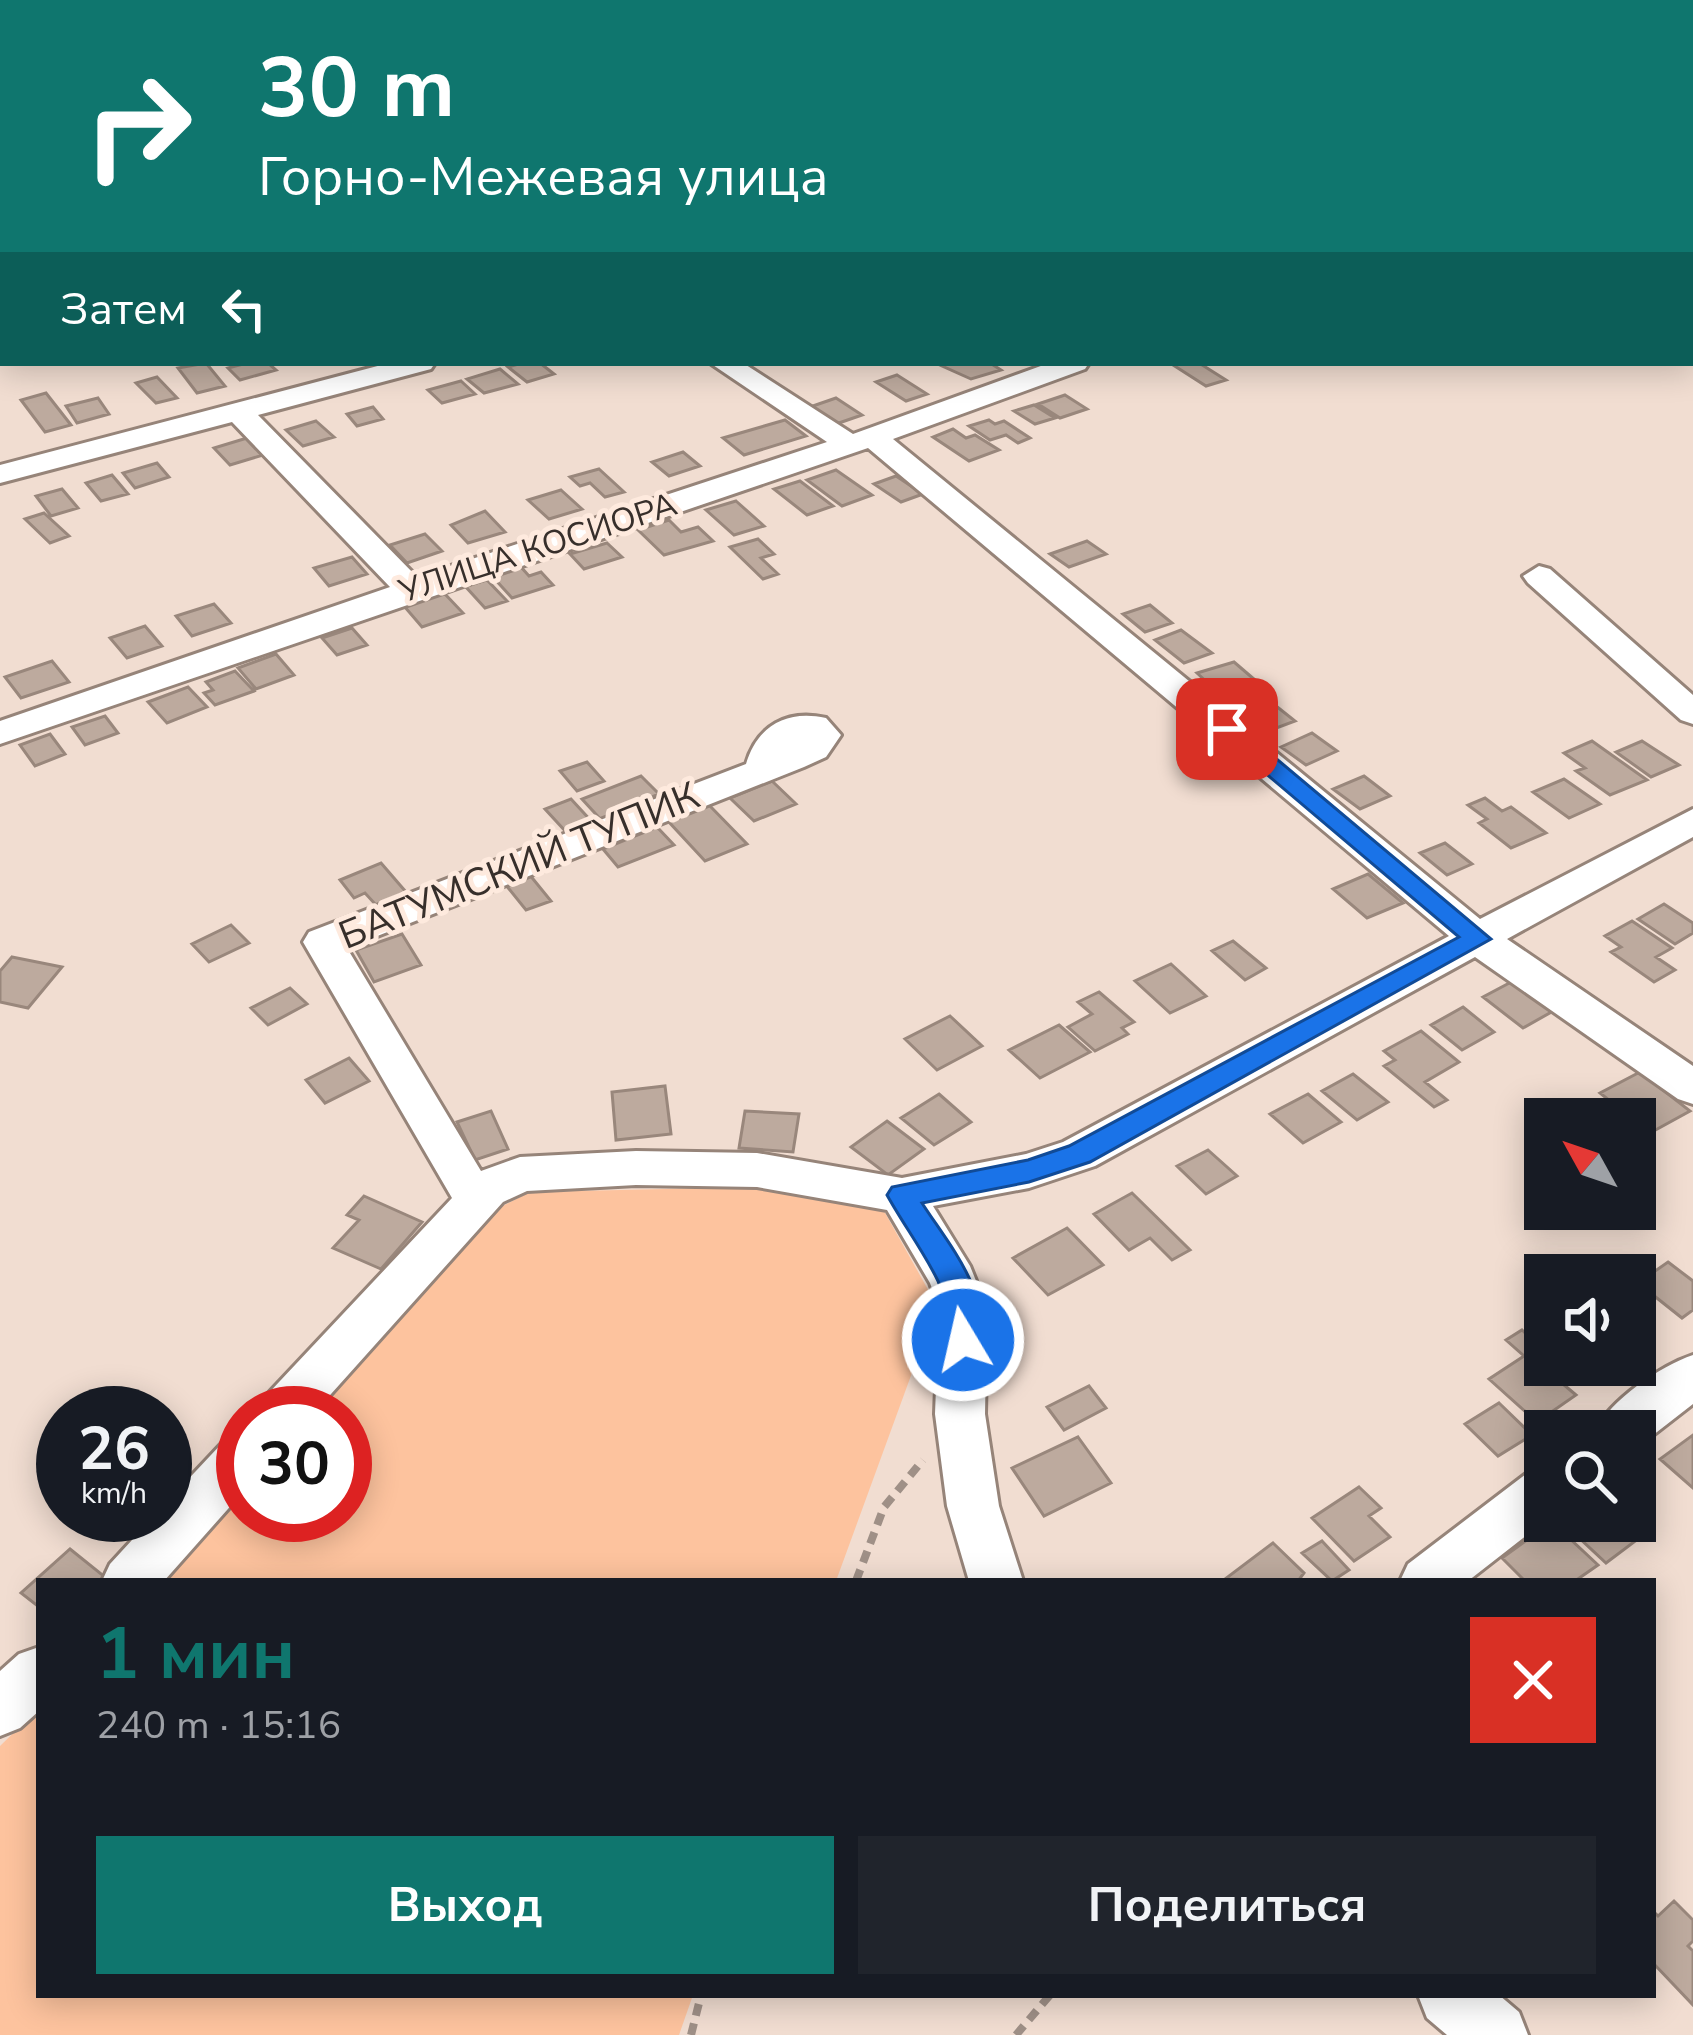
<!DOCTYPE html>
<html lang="ru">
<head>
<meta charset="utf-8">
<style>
  :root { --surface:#171b24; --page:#20242c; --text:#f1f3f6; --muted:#9ea1a6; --accent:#0f766e }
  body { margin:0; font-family:"Nunito Sans",sans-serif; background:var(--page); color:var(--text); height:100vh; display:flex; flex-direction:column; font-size:45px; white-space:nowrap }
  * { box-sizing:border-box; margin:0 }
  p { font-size:39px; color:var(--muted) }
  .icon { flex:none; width:66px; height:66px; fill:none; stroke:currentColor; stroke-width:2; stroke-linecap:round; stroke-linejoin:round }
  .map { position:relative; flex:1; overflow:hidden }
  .drawer { position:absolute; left:36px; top:1578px; width:1620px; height:420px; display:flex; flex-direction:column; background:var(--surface); border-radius:0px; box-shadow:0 6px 30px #0003 }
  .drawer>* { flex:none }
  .top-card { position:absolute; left:0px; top:0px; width:1695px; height:366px; box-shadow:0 6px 30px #0003; background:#0f766e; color:#fff; overflow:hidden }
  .needle { width:78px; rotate:310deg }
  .tools { position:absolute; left:1524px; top:1098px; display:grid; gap:24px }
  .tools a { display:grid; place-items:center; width:132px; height:132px; border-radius:0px; background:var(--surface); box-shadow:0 6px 30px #0003; font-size:60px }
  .speed { position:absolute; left:36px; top:1386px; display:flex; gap:24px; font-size:60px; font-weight:700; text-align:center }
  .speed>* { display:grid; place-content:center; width:156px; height:156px; border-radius:50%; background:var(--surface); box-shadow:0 6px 30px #0003; line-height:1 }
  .speed small { font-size:30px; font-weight:400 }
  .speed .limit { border:18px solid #d22; background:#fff; color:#111 }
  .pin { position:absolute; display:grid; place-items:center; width:102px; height:102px; color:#fff; margin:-51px; border-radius:24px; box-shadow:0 6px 18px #0006 }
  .me { position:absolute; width:132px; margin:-66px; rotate:351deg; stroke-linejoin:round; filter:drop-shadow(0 0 9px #0008) }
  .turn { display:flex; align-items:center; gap:42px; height:252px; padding:0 60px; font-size:54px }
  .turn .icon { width:156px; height:156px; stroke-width:2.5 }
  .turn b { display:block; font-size:84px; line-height:102px }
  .then { display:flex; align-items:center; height:114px; padding:0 60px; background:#0003; gap:24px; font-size:45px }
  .round { display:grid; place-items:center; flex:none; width:126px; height:126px; border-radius:0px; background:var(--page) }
  .head { display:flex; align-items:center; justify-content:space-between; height:204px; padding:0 60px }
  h1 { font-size:72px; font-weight:700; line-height:90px; color:var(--accent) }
  .action { display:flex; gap:24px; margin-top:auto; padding:24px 60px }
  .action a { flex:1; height:138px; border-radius:0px; background:var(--accent); color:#fff; font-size:48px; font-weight:700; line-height:138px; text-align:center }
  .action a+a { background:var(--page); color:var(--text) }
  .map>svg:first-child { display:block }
  .green { fill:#fdc39e }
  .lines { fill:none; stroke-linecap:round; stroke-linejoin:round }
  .river { fill:#d3956d; fill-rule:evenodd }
  .building { fill:#bdaa9e; stroke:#99877c; stroke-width:3 }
  .lane-casing { stroke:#968479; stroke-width:27 }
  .street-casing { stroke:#968479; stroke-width:6 }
  .path-far1 { stroke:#9f9087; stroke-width:3; stroke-dasharray:4.5 3; stroke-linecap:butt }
  .path { stroke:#9f9087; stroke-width:8; stroke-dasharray:12 8; stroke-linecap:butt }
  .lane { stroke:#fff; stroke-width:21 }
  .street { fill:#fff; fill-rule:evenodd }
  .route { fill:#1a73e8; stroke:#114b97; stroke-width:3 }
  .labels { text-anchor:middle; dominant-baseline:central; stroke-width:10; stroke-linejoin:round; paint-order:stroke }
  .far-street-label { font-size:33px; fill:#372f2b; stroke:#feeade }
  .street-label { font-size:39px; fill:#372f2b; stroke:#feeade }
</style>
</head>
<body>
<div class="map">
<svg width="1693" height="2035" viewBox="0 0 1693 2035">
  <rect width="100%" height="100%" fill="#f1ddd1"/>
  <path class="green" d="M757,1187L884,1211L931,1295L932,1318L836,1581H160L243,1488V1515H345V1413H310L489,1213L530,1192Z
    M39,1708V1995H693L679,2035H0V1746Z"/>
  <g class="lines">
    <path class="river" d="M643,0H678L680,3H645Z
      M0,206H3V228H0Z"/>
  </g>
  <path class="building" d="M206,363L225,386L197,393L178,368Z
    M247,363H268L276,370L240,380L228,368Z
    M522,363H540L554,374L527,382L508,367Z
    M947,363H990L1001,370L971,379L940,365Z
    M1170,363H1199L1226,380L1206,386Z
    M500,369L518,384L484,393L467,379Z
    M897,375L927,394L906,401L876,382Z
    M157,377L177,398L156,403L136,383Z
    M461,381L475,394L442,403L428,390Z
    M46,393L71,425L45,432L21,400Z
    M1065,395L1087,409L1060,418L1038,404Z
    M98,398L109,414L77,423L66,406Z
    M836,398L862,415L836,424L810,407Z
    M1034,405L1055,418L1035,424L1014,411Z
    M373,407L383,419L357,426L347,414Z
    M785,420L806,436L744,455L723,438Z
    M989,420L995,424L1004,421L1030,438L1018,443L1006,435L990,440L969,426Z
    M316,421L334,437L303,446L286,430Z
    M953,429L966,438L975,435L999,450L969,461L933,437Z
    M247,438L263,455L230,465L214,448Z
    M683,452L700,466L669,476L652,462Z
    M157,463L169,477L135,488L123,473Z
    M599,469L624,492L605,497L590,483L580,486L570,477Z
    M836,470L872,495L842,506L807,480Z
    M112,475L128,494L101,501L86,483Z
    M896,476L923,494L901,502L874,484Z
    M800,481L833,506L807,515L774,489Z
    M62,489L78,508L51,516L36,496Z
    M561,490L582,509L549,519L528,500Z
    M736,501L764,526L734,535L706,510Z
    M485,511L505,532L468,543L451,525Z
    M44,513L69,536L50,543L25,519Z
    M669,520L681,532L698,527L713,541L664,555L638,530Z
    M425,534L442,551L407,563L390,545Z
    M758,539L774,554L761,558L778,574L763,579L730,547Z
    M1087,541L1106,554L1069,567L1050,554Z
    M607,543L622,557L584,569L570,554Z
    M352,557L367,574L329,586L314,568Z
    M521,567L529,576L541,572L553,585L512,598L492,576Z
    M487,580L507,601L485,608L465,586Z
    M444,593L463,613L422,627L404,606Z
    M214,604L231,623L192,636L176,616Z
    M1150,605L1172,623L1145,632L1123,614Z
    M145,626L162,646L127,658L110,638Z
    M352,628L367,645L337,655L322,638Z
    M1181,630L1212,653L1184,663L1155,640Z
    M276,654L294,675L256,689L238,668Z
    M52,661L69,682L21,698L5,677Z
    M1234,662L1262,686L1224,698L1197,673Z
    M235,671L254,691L215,705L204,693L213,690L206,682Z
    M188,687L207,707L167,723L148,702Z
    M1271,702L1295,721L1263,733L1239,715Z
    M105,716L118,733L85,745L72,727Z
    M1312,733L1337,751L1306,765L1281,747Z
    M50,734L65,754L35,766L20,745Z
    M1592,741L1647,780L1610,795L1576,771L1585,768L1564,753Z
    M1642,741L1679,765L1651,777L1616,752Z
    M587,762L604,781L577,791L560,771Z
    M641,776L659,794L640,802L645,807L604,823L582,799Z
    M1364,776L1390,796L1360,809L1333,789Z
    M1564,779L1600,804L1569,818L1533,792Z
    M772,781L796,804L754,821L730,798Z
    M1485,798L1502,811L1511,807L1546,833L1511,848L1479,823L1487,819L1468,805Z
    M571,799L593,823L567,833L545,809Z
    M709,805L747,844L705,861L668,821Z
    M657,827L674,845L618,867L603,849Z
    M1445,843L1472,864L1447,875L1420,853Z
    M381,863L406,892L376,905L365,893L354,898L340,880Z
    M529,874L551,901L526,910L505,884Z
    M1368,874L1403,903L1367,918L1333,889Z
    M1664,904L1693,923V933L1675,944L1638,919Z
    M1632,921L1672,948L1656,957L1675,970L1654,982L1611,952L1621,947L1605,936Z
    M231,925L249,943L209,962L192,944Z
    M402,934L421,965L374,982L356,950Z
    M1233,941L1266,968L1245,980L1212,951Z
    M12,957L62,967L28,1008L0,1002V971Z
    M1171,964L1206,996L1170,1013L1135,981Z
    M1515,980L1555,1010L1523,1028L1483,997Z
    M290,988L307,1004L268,1025L251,1008Z
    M1099,992L1134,1022L1122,1028L1128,1034L1095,1051L1068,1027L1092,1014L1078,1002Z
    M1463,1007L1494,1032L1462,1050L1431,1025Z
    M950,1016L982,1046L937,1070L905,1039Z
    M1059,1025L1090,1052L1040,1078L1009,1050Z
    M1421,1031L1459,1062L1425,1082L1447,1100L1434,1107L1384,1066L1395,1060L1384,1051Z
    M349,1058L369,1081L325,1103L306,1080Z
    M1640,1072L1690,1111L1650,1133L1600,1093Z
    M1353,1074L1388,1102L1357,1120L1322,1091Z
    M665,1086L671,1134L616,1140L612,1092Z
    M939,1094L971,1122L934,1145L901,1118Z
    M1308,1094L1341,1122L1303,1143L1270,1114Z
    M491,1111L508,1149L475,1160L457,1122Z
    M745,1111L799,1114L793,1152L739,1148Z
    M887,1121L924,1149L888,1175L851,1147Z
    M1208,1150L1237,1176L1206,1194L1177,1166Z
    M1132,1193L1190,1250L1172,1260L1150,1238L1129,1250L1094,1214Z
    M364,1196L422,1222L381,1269L333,1248L359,1220L347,1215Z
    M1067,1228L1103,1265L1048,1295L1013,1258Z
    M1668,1262L1693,1281V1310L1682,1318L1638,1283Z
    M1522,1330L1545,1351V1365H1561L1568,1371L1557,1379L1576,1395L1537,1422L1489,1379L1524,1356L1506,1340Z
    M1089,1386L1106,1408L1064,1430L1047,1407Z
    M1499,1403L1532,1435L1498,1456L1465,1424Z
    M1693,1435V1488L1660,1459Z
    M1078,1437L1111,1483L1044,1516L1012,1468Z
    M1359,1487L1381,1508L1369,1516L1390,1537L1354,1561L1312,1518Z
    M1561,1521H1633L1646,1533L1606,1563Z
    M1552,1522L1598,1565L1575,1581H1525L1502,1558Z
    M1322,1541L1349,1570L1332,1581L1302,1553Z
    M1273,1543L1304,1573L1298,1581L1225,1579Z
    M70,1549L105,1577L101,1581H39V1607L21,1593Z
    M1674,1901L1693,1920V1941L1688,1946L1693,1951V2005L1653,1963V1911L1658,1916Z"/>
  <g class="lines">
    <g class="lane-casing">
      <path id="lane" d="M1346,0L1359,3"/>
    </g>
    <g class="street-casing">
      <path id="street" d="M820,0H841L843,3H822Z
        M1288,0H1317L1286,3Z
        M1693,120V134L1692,135V121Z
        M1692,268H1693V284H1692Z
        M389,363H435L431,369L258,415L417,577L827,442L710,363H743L853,434L1049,363H1089L1085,369L893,439L1480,919L1693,809V837L1507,939L1693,1066V1104L1678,1099L1475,957L1095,1166L1029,1188L933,1206L970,1266L987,1308L985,1414L999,1506L1023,1581H969L947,1506L935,1414L939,1308L930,1283L887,1210L757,1187L636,1185L527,1191L503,1202L314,1413H257L264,1398L452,1198L303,942L309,932L746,764C757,726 787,709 826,718L841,735L826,757L804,767L347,948L481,1171L520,1157L636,1151L757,1153L902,1178L1026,1154L1063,1142L1449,936L868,448L0,744V721L390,587L232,422L0,483V465Z
        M1539,566L1550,569L1693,695V724L1681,720L1528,583L1523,576Z
        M1693,1355V1404L1639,1446L1635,1448V1431H1595C1611,1400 1660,1366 1693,1355Z
        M243,1434V1492L164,1581H102L110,1564L155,1515H165V1504L225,1440Z
        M1545,1467V1521L1468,1581H1400L1408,1564L1526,1474Z
        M39,1647V1711L20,1728L0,1736V1671L19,1654Z
        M1418,1995H1499L1519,2012L1528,2035H1447L1427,2018Z"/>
    </g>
    <path class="path-far1" d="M14,3L28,0"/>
    <path class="path" d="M856,1581L884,1507L923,1460
      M691,2035L701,1995
      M1016,2035L1050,1995"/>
    <use href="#lane" class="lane"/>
    <use href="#street" class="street"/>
  </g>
  <path class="route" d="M1227,722L1235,724L1491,939L1090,1162L1029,1182L922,1203C946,1241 999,1301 974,1349L963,1353L952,1349C941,1329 949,1304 938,1281C924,1252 903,1224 887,1195L892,1187L1028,1160L1069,1146L1459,937L1219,734V724Z"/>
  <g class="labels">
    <g class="far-street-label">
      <text transform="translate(538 548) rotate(-18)">УЛИЦА КОСИОРА</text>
    </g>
    <g class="street-label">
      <text transform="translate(519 866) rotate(-22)">БАТУМСКИЙ ТУПИК</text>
    </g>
  </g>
</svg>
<div class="tools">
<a><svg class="needle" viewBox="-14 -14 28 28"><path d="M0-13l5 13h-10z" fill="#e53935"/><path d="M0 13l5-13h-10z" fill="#9ea1a6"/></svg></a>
<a><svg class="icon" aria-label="sound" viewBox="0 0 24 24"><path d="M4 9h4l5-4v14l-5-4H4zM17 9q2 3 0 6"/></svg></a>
<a><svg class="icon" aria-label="search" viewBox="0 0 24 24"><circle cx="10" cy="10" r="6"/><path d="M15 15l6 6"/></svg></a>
</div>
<div class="speed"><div>26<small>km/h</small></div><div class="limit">30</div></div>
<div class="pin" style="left:1227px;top:729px;background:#d93025"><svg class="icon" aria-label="arrive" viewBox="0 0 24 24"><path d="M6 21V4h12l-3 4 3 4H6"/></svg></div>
<svg class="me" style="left:963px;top:1340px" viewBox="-20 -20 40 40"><circle r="17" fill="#1a73e8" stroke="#fff" stroke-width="3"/><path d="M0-11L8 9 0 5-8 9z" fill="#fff"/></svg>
<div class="top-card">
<div class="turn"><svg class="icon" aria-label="right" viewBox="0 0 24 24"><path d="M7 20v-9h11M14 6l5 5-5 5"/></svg><div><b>30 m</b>Горно-Межевая улица</div></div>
<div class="then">Затем<svg class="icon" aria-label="left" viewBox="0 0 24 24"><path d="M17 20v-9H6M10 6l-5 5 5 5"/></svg></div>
</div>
<section class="drawer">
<div class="head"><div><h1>1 мин</h1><p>240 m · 15:16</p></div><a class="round" style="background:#d93025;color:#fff"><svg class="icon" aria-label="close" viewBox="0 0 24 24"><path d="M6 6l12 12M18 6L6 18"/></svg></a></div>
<div class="action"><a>Выход</a><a>Поделиться</a></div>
</section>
</div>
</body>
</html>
